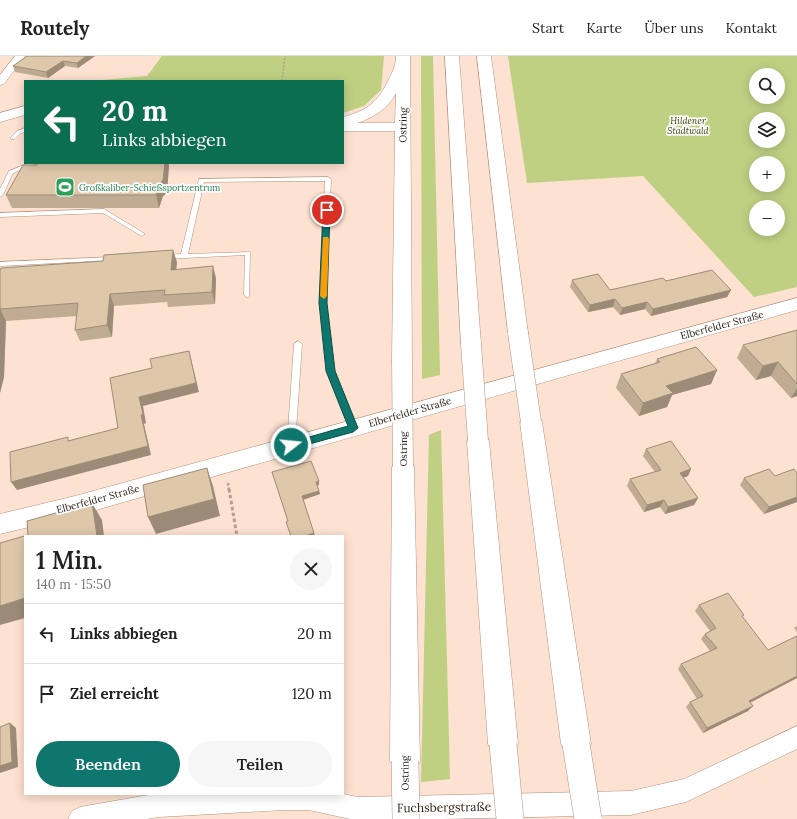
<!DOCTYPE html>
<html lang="de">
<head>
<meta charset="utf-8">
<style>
  :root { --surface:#fff; --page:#f6f6f6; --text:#222; --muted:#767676; --line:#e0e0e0; --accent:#0f766e }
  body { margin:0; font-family:Lora,serif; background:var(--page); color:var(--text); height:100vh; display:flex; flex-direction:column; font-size:15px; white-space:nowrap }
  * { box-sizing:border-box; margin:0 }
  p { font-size:13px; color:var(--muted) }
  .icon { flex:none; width:22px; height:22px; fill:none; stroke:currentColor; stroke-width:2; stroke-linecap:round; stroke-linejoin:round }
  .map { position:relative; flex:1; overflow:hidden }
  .panel { position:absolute; left:24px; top:479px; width:320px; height:260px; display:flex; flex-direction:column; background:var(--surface); border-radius:0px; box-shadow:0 2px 10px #0003 }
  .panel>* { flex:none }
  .hud { position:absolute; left:24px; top:24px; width:320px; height:84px; border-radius:0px; box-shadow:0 2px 10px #0003; background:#0b6e4f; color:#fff; overflow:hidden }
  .tools { position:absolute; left:749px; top:12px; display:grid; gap:8px }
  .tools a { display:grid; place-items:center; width:36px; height:36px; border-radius:50%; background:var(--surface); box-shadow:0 2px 10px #0003; font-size:20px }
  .pin { position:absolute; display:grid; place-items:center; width:34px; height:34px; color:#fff; margin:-17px; border:2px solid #fff; border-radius:50%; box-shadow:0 1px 4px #0007 }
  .me { position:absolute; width:44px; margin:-22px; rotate:74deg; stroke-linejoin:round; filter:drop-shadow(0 0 3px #0008) }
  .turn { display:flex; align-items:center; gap:14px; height:84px; padding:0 12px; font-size:18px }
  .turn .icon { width:52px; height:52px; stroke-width:2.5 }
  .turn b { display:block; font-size:28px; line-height:34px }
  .round { display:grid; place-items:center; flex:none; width:42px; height:42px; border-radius:21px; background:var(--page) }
  .overview { display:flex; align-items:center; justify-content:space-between; height:68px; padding:0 12px }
  h1 { font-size:24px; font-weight:600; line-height:30px }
  .button { display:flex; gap:8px; margin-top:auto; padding:8px 12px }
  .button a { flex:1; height:46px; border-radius:24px; background:var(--accent); color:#fff; font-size:16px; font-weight:600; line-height:46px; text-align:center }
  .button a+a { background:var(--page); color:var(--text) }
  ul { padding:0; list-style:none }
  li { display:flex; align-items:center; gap:12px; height:60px; padding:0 12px; border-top:1px solid var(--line) }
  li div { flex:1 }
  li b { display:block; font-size:15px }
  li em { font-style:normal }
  header { display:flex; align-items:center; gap:24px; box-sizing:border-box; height:56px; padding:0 20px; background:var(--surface); border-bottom:1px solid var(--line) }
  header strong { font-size:19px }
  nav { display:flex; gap:22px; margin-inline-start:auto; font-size:14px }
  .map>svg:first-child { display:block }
  .green { fill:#bfd083; fill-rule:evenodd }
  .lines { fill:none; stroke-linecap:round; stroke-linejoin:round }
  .lane-casing { stroke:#b29280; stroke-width:1 }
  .street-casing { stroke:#b29280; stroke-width:1 }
  .secondary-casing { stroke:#b29280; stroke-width:1 }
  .primary-casing { stroke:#b29280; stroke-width:1 }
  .highway-casing { stroke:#b29280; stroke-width:1 }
  .path-far2 { stroke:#b49d91; stroke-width:1.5; stroke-dasharray:2 1.5; stroke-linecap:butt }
  .path-far1 { stroke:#b49d91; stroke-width:2.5; stroke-dasharray:2.5 2; stroke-linecap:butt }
  .path { stroke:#b49d91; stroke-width:3; stroke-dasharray:3.5 2.5; stroke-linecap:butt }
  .lane { fill:#fff; fill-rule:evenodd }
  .street { fill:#fff; fill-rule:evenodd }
  .secondary { fill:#fff; fill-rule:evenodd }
  .primary { fill:#fff; fill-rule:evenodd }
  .highway { fill:#fff; fill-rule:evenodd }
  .secondary-bridge-far1-casing { stroke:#b29280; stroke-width:21; stroke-linecap:butt }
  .secondary-bridge-casing { stroke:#b29280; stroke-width:28; stroke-linecap:butt }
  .highway-bridge-far1-casing { stroke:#b29280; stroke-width:21; stroke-linecap:butt }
  .highway-bridge-casing { stroke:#b29280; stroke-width:28; stroke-linecap:butt }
  .secondary-bridge-far1 { stroke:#fff; stroke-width:20 }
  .secondary-bridge { stroke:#fff; stroke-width:27 }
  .highway-bridge-far1 { stroke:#fff; stroke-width:20 }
  .highway-bridge { stroke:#fff; stroke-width:27 }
  .wall { fill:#c0ac92 }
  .shaded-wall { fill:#9c8c77 }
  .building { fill:#dfc8aa; stroke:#9c8c77 }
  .route { fill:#0f766e; stroke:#0a4d48 }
  .slow { fill:#f59e0b }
  .labels { text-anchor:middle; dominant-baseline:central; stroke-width:3.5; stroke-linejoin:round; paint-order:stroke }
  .far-park-label { font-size:9px; font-style:italic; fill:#394200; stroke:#fff }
  .far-leisure-label { font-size:9px; fill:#27864d; stroke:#fff; text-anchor:start }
  .street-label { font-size:10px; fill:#291c15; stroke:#fff }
  .near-street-label { font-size:12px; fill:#291c15; stroke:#fff }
</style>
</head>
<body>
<header>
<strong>Routely</strong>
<nav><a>Start</a><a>Karte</a><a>Über uns</a><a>Kontakt</a></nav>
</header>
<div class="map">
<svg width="797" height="763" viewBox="0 0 797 763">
  <rect width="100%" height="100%" fill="#fde1d1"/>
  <path class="green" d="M162,0H384L381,34L364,50L343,57V25H91L147,20Z
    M421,0H433L440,319L422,323Z
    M508,0H797V231L754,241L643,120L527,127ZM756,19H778V41H756ZM756,63H778V85H756ZM756,107H778V129H756ZM756,151H778V173H756Z
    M441,374L450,723L421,726L429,379Z"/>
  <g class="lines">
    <g class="lane-casing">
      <path id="lane" d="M25,72V76L21,77L15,83H11V81L17,75Z
        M29,107H37L13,117L3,139L0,141V133L9,115Z
        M328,121L331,123L326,247L335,315L357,372L356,374H350L349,372L327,315L320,247L325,125L204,126L188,198L250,196L249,241H247L244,239L245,199L165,203L162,201L165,199L181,198L199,123Z
        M104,153L145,178L142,180L140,179L103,157L0,161V157Z
        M113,201L115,202V204L0,210V206Z
        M298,285L302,288L295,389L294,391H288L287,389L294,288Z"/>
    </g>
    <g class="street-casing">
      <path id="street" d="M15,0H25L4,28L0,29V19Z
        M797,670V693L686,746L631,759L441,763H350L309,754H284L159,761L147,763H68L72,755L80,751L154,738H343L358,741L631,735L684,723Z"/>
    </g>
    <g class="secondary-casing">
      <path id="secondary" d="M396,0H410L412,304L409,309L402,311L395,309L392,304L395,75H343V61C367,55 378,46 389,23C393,15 396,9 396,0ZM396,37L395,67H357C373,62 389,52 396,37Z
        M25,50V59L0,66V57Z
        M403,402L411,405L414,411L420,705L415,715L405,720L395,715L390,705L392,411L395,405Z"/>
    </g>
    <g class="primary-casing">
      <path id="primary" d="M797,242V254L75,460L0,478V458L75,440Z"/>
    </g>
    <g class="highway-casing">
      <path id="highway" d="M445,0H459L481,288L478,293L471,295L464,293L461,288Z
        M477,0H491L528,277L525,282L518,284L511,282L508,277Z
        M531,358L539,360L542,366L591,688L586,698L576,703L566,698L561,688L520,366L523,360Z
        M478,376L486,379L489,385L518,688L513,698L503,703L493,698L488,688L467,385L470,379Z"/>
    </g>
    <path class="path-far2" d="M282,25L285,0"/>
    <path class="path-far1" d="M228,427L229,434"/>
    <path class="path" d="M229,433L237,480"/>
    <use href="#lane" class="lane"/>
    <use href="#street" class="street"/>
    <use href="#secondary" class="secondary"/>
    <use href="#primary" class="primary"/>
    <use href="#highway" class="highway"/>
    <g class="secondary-bridge-far1-casing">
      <path id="secondary-bridge-far1" d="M402,304L403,411"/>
    </g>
    <g class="secondary-bridge-casing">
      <path id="secondary-bridge" d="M405,705L406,763"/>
    </g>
    <g class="highway-bridge-far1-casing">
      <path id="highway-bridge-far1" d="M518,277L531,366
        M471,288L478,385"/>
    </g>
    <g class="highway-bridge-casing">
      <path id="highway-bridge" d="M503,688L510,763
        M576,688L588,763"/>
    </g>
    <use href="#secondary-bridge-far1" class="secondary-bridge-far1"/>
    <use href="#secondary-bridge" class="secondary-bridge"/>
    <use href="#highway-bridge-far1" class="highway-bridge-far1"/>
    <use href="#highway-bridge" class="highway-bridge"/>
  </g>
  <path class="wall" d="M95,0L78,12L65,10L48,22L15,16L13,10Z
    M37,109H169L167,137L163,140L159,152H12L6,139Z
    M177,206L176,213L216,222L215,248L168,251L167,246L114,250L112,281L80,285L75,274L77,260L6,265L4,321L0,337V214Z
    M572,224L610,234L666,225L731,234L727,241L651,260L645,253L620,259L613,251L588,256L570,231Z
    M797,274V340L791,342L771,320L756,324L737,302L743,289Z
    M657,303L717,314L711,328L672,339L667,351L639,360L616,332L621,318L655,308Z
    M646,393L691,413L688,420L683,422L698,442L694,449L665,458L660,451L644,456L627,430L630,423L655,416L643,400Z
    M272,416L319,425V429H317L320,438L303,443L288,465Z
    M797,417V446L764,458L740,429L744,422L775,420Z
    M699,549L742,562L768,594L797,580V622L750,646L748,655L703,677L686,651L690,646L697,643L678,613L681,608L710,595L701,583L705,578L710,575L695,555Z
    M797,570V576L794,572Z"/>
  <path class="shaded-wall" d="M86,0H95L78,12L77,7Z
    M63,5L65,10L48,22L46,16Z
    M165,107H168L169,109L167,137L163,140L159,152L156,139Z
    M173,194L177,206L175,225L171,214Z
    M213,210L216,222L215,248L212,236Z
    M731,234L727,241L651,260L653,253Z
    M110,238L114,250L112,281L107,269Z
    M615,243L613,251L588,256L590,249Z
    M647,246L645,253L620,259L622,252Z
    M0,253L6,265L4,321L0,337Z
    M189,295L199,336L143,350L146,367L144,368L151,399L17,434L11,426L148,390L141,359L139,341Z
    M778,306L771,320L756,324L763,310Z
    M717,314L711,328L672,339L667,351L639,360L643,347L666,330Z
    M797,332V340L791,342Z
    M207,412L213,430L220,460L156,478L148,461Z
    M691,413L688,420L676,424L680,417Z
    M319,425V429L316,430V426Z
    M319,435L320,438L303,444L302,440Z
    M797,441V446L764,458L769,451Z
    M698,442L694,449L665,458L668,451Z
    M664,444L660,451L644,456L647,449Z
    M92,447L102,464L104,480H97Z
    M314,477L315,480H305Z
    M25,542V562L0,569V550Z
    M797,620V622L744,650L749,645Z
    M753,650L748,655L703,677L707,672Z
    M10,667L16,672L18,711L0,717V710Z"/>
  <path class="building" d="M27,0H86L77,7L63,5L46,16L13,10Z
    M38,107H165L163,124L160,128L156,139H6L23,109H37Z
    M173,194L171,214L213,210L212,236L164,239L165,234L110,238L107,269L75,274L78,247L0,253V255V214L1,212L103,205L104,199Z
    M712,214L731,234L653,253L647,246L622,252L615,243L590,249L572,224L598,218L610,234L663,222L666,225Z
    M797,274V328L778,306L763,310L743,289Z
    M696,291L717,314L666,330L673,337L643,347L621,318L660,306L657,303Z
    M189,295L196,327L139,341L143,358L141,359L148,390L11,426L10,396L68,381V385L118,372L110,322L152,312L150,303Z
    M671,385L691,413L680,417L698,442L668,451L664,444L647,449L630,423L661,414L646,393Z
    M311,405L319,425L316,426L319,435L302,440L314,477L305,480H291L286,466L288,465L272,416Z
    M207,412L214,443L148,461L143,429Z
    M769,413L775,420L794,413L797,417V441L769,451L744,422Z
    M92,447L97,480H25V542L0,550V487L28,479L27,465Z
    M728,537L744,559L742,560L768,594L797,580V620L749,645L753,650L707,672L690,646L703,640L681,608L717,592L705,578L716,572L699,549Z
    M10,667L12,706L0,710V671Z"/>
  <path class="route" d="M327,152L330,154L327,247L335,315L358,372L353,376L291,393L288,392L287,389L288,387L348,370L326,315L319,247L323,154Z"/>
  <path class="slow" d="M323,181H328L329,183L327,240L324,243L320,240Z"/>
  <defs>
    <g id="stadium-square" transform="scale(1)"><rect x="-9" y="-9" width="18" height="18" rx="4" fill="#2e9e5b" stroke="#fff"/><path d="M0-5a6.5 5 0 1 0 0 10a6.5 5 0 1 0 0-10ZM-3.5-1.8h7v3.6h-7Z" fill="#fff"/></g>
  </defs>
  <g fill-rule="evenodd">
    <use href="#stadium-square" x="65" y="131"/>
  </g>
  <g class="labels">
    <g class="far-park-label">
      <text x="688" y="64">Hildener<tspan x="688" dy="10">Stadtwald</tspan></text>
    </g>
    <g class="far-leisure-label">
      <text x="79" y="131">Großkaliber-Schießsportzentrum</text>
    </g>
    <g class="street-label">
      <text transform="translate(403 69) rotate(-89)">Ostring</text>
      <text transform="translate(722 269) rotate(-15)">Elberfelder Straße</text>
      <text transform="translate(410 356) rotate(-16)">Elberfelder Straße</text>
      <text transform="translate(403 393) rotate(-90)">Ostring</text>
      <text transform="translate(98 443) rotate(-15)">Elberfelder Straße</text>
      <text transform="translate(405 717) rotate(-91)">Ostring</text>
    </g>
    <g class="near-street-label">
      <text transform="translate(444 751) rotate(-1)">Fuchsbergstraße</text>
    </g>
  </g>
</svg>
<div class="tools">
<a><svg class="icon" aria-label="search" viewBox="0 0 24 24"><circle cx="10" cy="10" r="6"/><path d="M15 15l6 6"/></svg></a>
<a><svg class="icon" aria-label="layers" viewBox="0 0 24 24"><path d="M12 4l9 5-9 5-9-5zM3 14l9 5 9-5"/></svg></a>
<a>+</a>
<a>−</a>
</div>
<div class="pin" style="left:327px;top:154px;background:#d93025"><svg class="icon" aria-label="arrive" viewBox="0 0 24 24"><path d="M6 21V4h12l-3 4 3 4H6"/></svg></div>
<svg class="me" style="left:291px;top:389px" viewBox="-20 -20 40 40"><circle r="17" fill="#0f766e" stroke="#fff" stroke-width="3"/><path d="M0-11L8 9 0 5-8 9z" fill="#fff"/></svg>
<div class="hud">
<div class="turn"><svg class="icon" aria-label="left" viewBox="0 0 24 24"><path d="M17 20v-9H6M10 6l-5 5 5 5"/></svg><div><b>20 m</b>Links abbiegen</div></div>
</div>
<section class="panel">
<div class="overview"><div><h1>1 Min.</h1><p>140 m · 15:50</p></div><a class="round"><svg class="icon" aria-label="close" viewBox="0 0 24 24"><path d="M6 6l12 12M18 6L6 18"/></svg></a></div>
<ul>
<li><svg class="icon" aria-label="left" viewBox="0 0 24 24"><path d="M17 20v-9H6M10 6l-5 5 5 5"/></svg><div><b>Links abbiegen</b></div><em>20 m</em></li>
<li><svg class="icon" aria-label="arrive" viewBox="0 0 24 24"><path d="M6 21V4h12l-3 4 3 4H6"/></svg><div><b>Ziel erreicht</b></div><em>120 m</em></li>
</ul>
<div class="button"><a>Beenden</a><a>Teilen</a></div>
</section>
</div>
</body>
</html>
